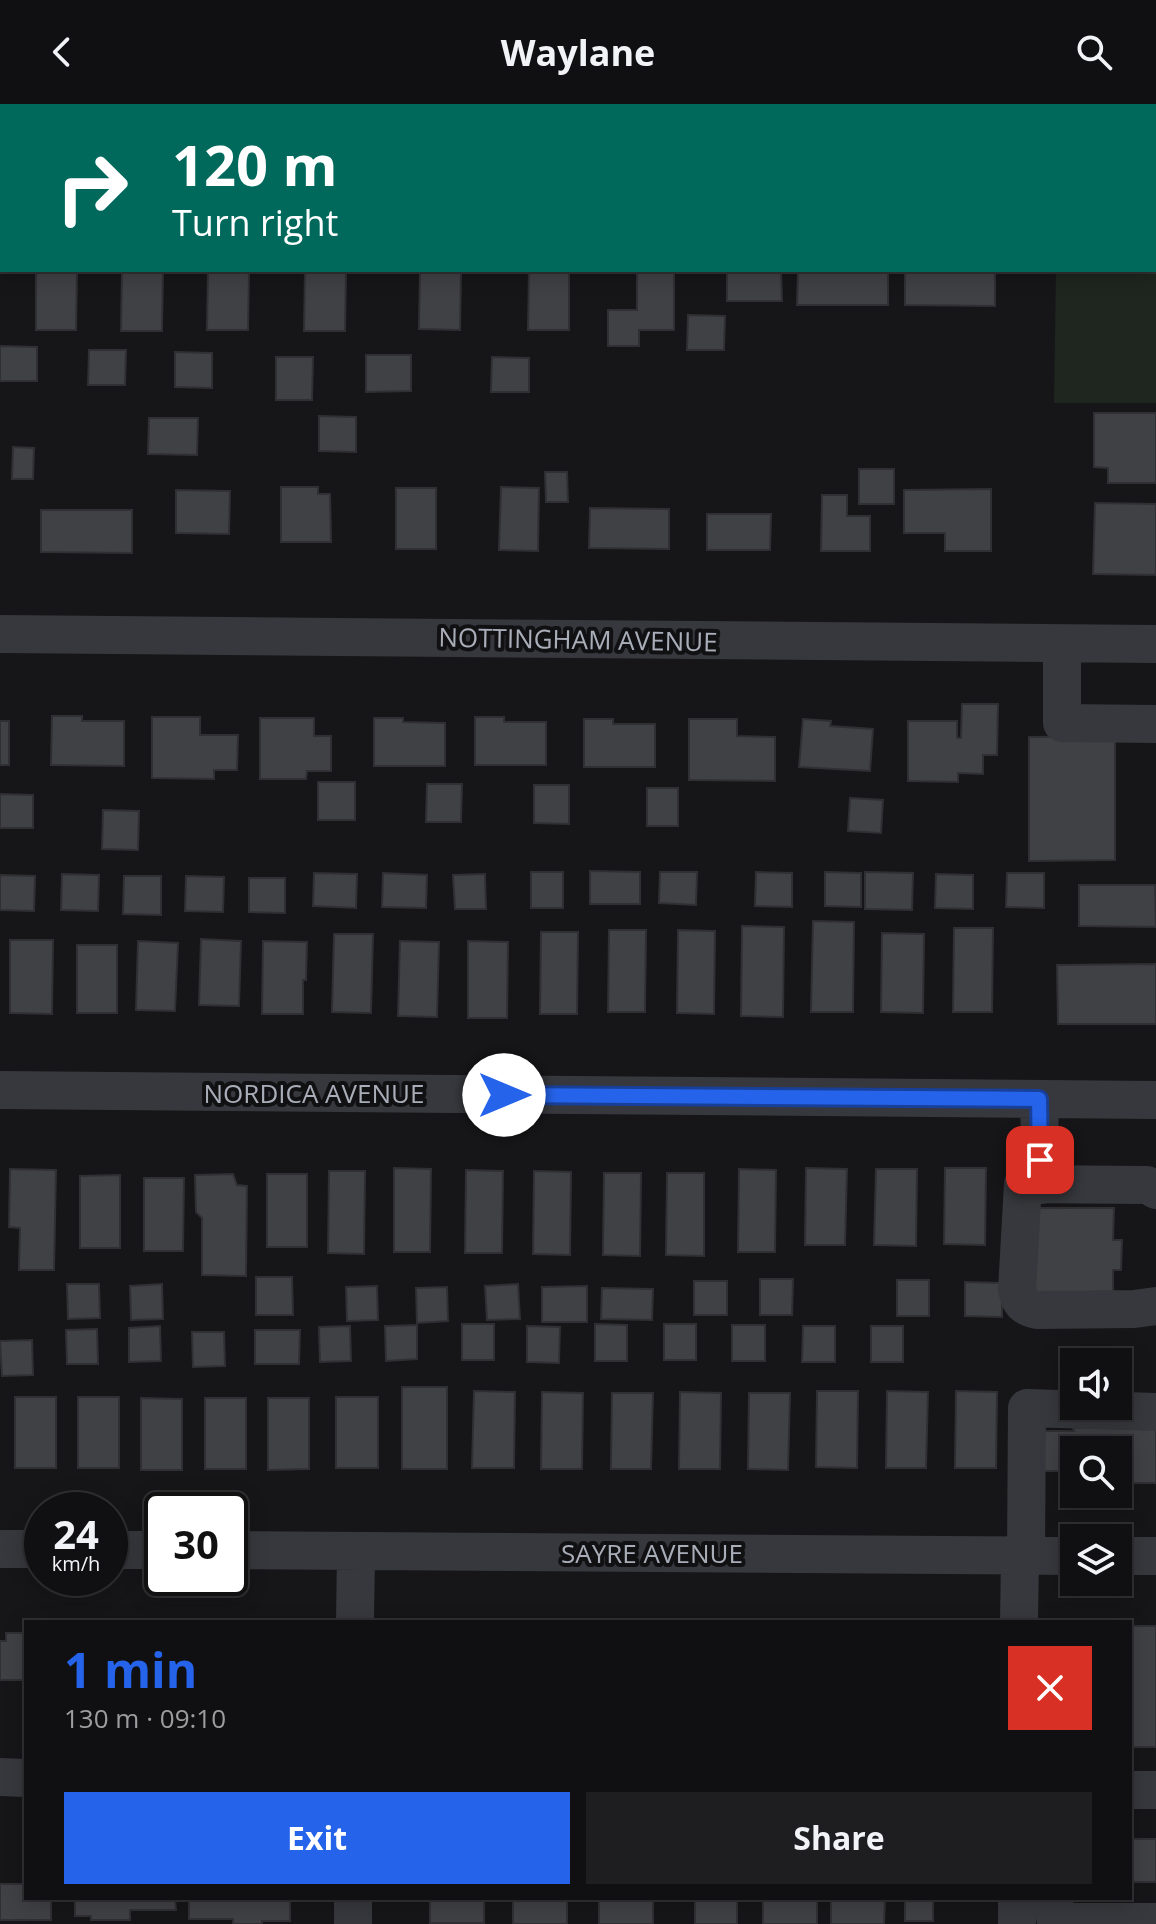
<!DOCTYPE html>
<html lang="en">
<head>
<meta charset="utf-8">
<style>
  :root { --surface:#101012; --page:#1e1e20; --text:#f1f3f6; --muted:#9c9d9f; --line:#303032; --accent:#2563eb }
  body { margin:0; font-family:"Open Sans",sans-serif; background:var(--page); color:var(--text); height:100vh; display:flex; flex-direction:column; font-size:30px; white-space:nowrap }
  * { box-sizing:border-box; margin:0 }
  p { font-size:26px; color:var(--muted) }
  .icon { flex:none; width:44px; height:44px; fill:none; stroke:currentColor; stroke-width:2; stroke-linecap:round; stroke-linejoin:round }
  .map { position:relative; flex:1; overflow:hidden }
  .panel { position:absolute; left:24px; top:1516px; width:1108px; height:280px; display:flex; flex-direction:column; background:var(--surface); border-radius:0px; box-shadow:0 4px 20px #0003,0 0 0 2px var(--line) }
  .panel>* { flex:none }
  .guide { position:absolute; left:0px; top:0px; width:1156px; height:168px; box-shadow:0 4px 20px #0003,0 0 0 2px var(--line); background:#00695c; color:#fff; overflow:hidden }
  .tools { position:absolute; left:1060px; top:1244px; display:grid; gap:16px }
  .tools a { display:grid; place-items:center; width:72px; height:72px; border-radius:0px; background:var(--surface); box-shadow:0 4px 20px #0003,0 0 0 2px var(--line); font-size:40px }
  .speed { position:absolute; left:24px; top:1388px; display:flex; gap:16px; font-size:40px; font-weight:700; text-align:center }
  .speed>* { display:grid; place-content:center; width:104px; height:104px; border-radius:50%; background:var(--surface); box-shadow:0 4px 20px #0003,0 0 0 2px var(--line); line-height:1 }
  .speed small { font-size:20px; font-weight:400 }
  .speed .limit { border:4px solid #111; border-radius:12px; background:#fff; color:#111 }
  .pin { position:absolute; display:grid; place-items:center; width:68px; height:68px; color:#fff; margin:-34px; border-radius:16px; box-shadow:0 4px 12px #0006 }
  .me { position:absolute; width:88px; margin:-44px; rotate:90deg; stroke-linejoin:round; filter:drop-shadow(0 0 6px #0008) }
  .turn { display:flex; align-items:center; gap:28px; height:168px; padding:0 40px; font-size:36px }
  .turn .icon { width:104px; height:104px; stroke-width:2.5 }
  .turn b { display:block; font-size:56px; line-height:68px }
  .round { display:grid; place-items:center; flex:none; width:84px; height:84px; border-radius:0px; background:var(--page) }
  .summary { display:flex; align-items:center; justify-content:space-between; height:136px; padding:0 40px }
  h1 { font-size:48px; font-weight:700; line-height:60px; color:var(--accent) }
  .button { display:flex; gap:16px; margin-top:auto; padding:16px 40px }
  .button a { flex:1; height:92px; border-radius:0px; background:var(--accent); color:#fff; font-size:32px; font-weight:700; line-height:92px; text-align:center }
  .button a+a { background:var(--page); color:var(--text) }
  header { display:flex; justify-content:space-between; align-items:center; height:104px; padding:0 40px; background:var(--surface); font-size:36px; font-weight:700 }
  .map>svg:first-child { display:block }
  .built { fill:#222225 }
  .green { fill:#1e261f }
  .building { fill:#404145; stroke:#303034; stroke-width:2 }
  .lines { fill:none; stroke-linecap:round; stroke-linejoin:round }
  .minor { stroke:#37383d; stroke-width:38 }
  .route-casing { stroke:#184099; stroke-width:20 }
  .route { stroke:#2563eb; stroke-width:14 }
  .labels { text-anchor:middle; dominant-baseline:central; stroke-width:8; stroke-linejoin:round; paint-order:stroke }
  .street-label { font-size:26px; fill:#a8adb8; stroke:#111113 }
</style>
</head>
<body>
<header><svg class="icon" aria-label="back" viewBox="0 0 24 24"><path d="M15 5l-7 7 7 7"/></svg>Waylane<svg class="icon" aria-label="search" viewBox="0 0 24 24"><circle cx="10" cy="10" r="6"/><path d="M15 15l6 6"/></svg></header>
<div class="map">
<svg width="1156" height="1820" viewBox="0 0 1156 1820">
  <rect width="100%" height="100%" fill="#161618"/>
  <path class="built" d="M472,0H1156V41H1154V2H472Z"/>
  <path class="green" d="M1154,123H1156V299H1054L1056,166H1154Z"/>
  <path class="building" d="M477,0H796V2H477Z
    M36,166H77L76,226H36Z
    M122,166H163L162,227H121Z
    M208,166H249L248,226H207Z
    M305,166H346L345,227H304Z
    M420,166H461L460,226L419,225Z
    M529,166H569V226H528Z
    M637,166H674V226H639V242H608V206H637Z
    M727,166H781L782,197H727Z
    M798,166H888V201H797Z
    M905,166H995V202L905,201Z
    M688,211L725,212L724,246H687Z
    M0,242L37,243V277H0Z
    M89,246H126L125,281H88Z
    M175,248L212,249V284L175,283Z
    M366,251H411V287L366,288Z
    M276,253H313L312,296H276Z
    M492,253L529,254V288H491Z
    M1094,309H1156V379H1108V364L1094,363Z
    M319,312L356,313V348L319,347Z
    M149,314H198L197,351L148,350Z
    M13,343L34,344L33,375H12Z
    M859,365H894V400H859Z
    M545,368H567L568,398H546Z
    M281,383H318V390H330L331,438H281Z
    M501,383L539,384L538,447L499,446Z
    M396,384H436V445H396Z
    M991,385V447H945V429H904V386Z
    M176,386L230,387L229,430L176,429Z
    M822,391H847V412H870V447H821Z
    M1095,399L1156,400V471L1093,470Z
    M590,404L669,405V445L589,444Z
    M41,406H132V449L41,448Z
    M707,410H771L770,446H707Z
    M962,600H998L997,651H983V670L958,669V678L908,677V617H957V634H961Z
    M52,612H82V617H124V662L51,661Z
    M152,613H200V631H238L237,666H214V675L152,674Z
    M475,613H504V618H546V661H475Z
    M260,614H314V632H331V667H307L306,675H260Z
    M374,614H403V618L445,619V662H374Z
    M584,615H613V620H655V663H584Z
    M689,615H737V632L775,633V677L689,676Z
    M803,615L831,617L830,622L873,625L870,667L799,663Z
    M0,617H9V661H0Z
    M1115,632V756L1029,757V633Z
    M318,678H355V716H318Z
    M427,680H462L461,718H426Z
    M534,681H569V720L534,719Z
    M647,684H678V722H647Z
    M0,690L33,691V724H0Z
    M850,694L883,696L881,729L848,727Z
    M103,706L139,707L138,746L102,745Z
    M590,767L640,768V800H590Z
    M531,768H563V804H531Z
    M660,768H697L696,801L659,799Z
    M756,768L792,769V803L755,802Z
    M825,768L861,769V803L825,802Z
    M865,768L913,769L912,806L865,805Z
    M314,769L357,770L356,804L313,802Z
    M383,769L427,771L426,804L382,803Z
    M1007,769H1044V804L1006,803Z
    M62,770L99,771L98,807L61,806Z
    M485,770L486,805H455L453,771Z
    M936,770L973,771V805L935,804Z
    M0,771L35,772L34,807L0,806Z
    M124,772H161V811L123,810Z
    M186,772L224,773L223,808L185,807Z
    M249,774H285V809L249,808Z
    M1079,781H1155L1156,823L1079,822Z
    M813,817L854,818L853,908H811Z
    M742,822L784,823L783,913L741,912Z
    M954,824H993L992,908H953Z
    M609,826H646L645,908H608Z
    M678,826L715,827L714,910L677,909Z
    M541,828H578L577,910H540Z
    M882,829L924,830L923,909L881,908Z
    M334,830H373L371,909L332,908Z
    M201,835L241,837L239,902L199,901Z
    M10,836H53L52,910L10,909Z
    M138,837L178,839L175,907L136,906Z
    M263,837L307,838L306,876H303V910H262Z
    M400,837L439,838L437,913L398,912Z
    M468,837L508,838L507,914H468Z
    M77,841H117V909H77Z
    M1156,860V920H1058L1057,861Z
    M394,1064L431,1065L430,1148H394Z
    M806,1064L847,1065L845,1141H805Z
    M945,1064H986L985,1141L944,1140Z
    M10,1065L56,1066L54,1166H19L20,1124L9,1123Z
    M739,1065L776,1066L775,1148H738Z
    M876,1065H917L916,1142L874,1141Z
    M466,1066L503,1067L502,1149H465Z
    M329,1067H365L364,1150L328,1149Z
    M534,1067L571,1068L570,1151L533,1150Z
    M604,1069H641L640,1152L603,1151Z
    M667,1069H704V1152L666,1151Z
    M233,1070L237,1081L247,1082L246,1172L202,1171V1114L196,1108L195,1071Z
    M267,1070H307V1143H267Z
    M120,1071V1144H80V1072Z
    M144,1074H184L183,1147H144Z
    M1035,1104H1114L1113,1136H1122L1121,1166H1113V1196H1035Z
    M256,1173H292L293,1211H256Z
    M760,1175H793L792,1211H760Z
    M897,1176H929V1212H897Z
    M694,1177H727V1211H694Z
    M965,1178L1002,1179V1213L965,1212Z
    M67,1180H99L100,1214L68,1215Z
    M162,1180L163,1215L131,1216L130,1182Z
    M518,1180L520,1215L487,1216L485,1182Z
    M377,1182L378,1216L347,1217L346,1183Z
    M587,1182V1218H542V1183Z
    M447,1183L448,1217L417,1219L416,1184Z
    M602,1184L653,1185L652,1216L601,1215Z
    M462,1220H494V1256H462Z
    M595,1220L627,1221V1257H595Z
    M664,1220H696V1256H664Z
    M417,1221V1255L386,1257L385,1222Z
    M732,1221H765V1257H732Z
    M160,1222L161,1257L129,1258V1224Z
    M350,1222L351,1257L320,1258L319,1223Z
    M527,1222L560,1223L559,1259L527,1258Z
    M803,1222H835V1258H802Z
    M871,1222H903V1258H871Z
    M97,1225L98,1260H67L66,1226Z
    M255,1226H300L299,1260H255Z
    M192,1228H224L225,1262L193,1263Z
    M32,1236L33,1271L2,1272L0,1237Z
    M402,1283H447V1365H402Z
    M474,1287L515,1288L514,1364H472Z
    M817,1287H858L857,1364L816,1363Z
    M887,1287L928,1288L926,1364H886Z
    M956,1287L997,1288L996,1364H955Z
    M542,1288L583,1289L582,1365H541Z
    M680,1288L721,1289L720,1365H679Z
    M612,1289H653L651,1365H611Z
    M749,1289H790L788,1366L748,1365Z
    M15,1293H56V1364H15Z
    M78,1293H119V1364H78Z
    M336,1293H378V1364H336Z
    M141,1294L182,1295V1366H141Z
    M205,1294H246V1365H205Z
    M268,1294H309V1365L268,1366Z
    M1073,1324H1156V1379H1118V1346H1074V1379L1073,1367H1041L1042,1327H1074Z
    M1130,1522H1156V1643H1130Z
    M6,1529H26V1576H0V1537H6Z
    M1130,1735H1156V1778H1130Z
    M0,1780H26V1794H51V1816H0Z
    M75,1794H175L176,1806H130V1816H91V1812H75Z
    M189,1794H290V1817H262V1820H233V1815H189Z
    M430,1794H484V1819H430Z
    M513,1794H567V1820H513Z
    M599,1794H653V1820H599Z
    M695,1794H737V1820H695Z
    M763,1794H817V1820H763Z
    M831,1794H885L884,1820H831Z
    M905,1794H971V1796H933V1817H905Z"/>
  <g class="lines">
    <path class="minor" d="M1075,2L1078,0
      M1154,7H1156
      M0,78H2
      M1154,79H1156
      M0,530L1156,540
      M1062,540V619L1156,620
      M0,986L1156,996
      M1039,995L1041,1081
      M1156,1086L1147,1081L1023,1080L1017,1186C1020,1199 1024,1203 1037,1206L1134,1205L1156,1202
      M0,1445H42
      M110,1446H162
      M230,1446L1074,1452
      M1026,1452L1027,1304L1156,1308
      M1118,1452H1156
      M355,1518L356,1447
      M1019,1518L1020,1452
      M0,1673L26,1674
      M1130,1686H1156
      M1054,1794L1055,1813L1065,1818H1156
      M353,1820V1794
      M1017,1820V1794"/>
  </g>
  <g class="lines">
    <g class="route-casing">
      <path id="route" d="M504,991L1039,995L1040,1056"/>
    </g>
    <use href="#route" class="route"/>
  </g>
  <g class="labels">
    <g class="street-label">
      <text transform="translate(578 535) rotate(1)">NOTTINGHAM AVENUE</text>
      <text x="314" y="989">NORDICA AVENUE</text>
      <text x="652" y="1449">SAYRE AVENUE</text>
    </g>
  </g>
</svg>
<div class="tools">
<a><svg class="icon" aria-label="sound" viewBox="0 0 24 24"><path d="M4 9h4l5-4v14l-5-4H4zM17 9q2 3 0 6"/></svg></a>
<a><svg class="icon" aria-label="search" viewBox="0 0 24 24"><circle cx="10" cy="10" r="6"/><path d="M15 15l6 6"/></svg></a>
<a><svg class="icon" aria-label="layers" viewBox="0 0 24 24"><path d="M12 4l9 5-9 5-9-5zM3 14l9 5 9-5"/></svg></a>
</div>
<div class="speed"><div>24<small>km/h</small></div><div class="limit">30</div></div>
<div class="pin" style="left:1040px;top:1056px;background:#d93025"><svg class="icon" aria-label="arrive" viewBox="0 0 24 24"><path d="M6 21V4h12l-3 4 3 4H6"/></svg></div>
<svg class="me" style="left:504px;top:991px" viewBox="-20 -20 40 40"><circle r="19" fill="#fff"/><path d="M0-13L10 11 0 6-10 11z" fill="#2563eb"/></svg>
<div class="guide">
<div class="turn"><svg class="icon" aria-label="right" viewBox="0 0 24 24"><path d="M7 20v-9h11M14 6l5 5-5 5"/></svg><div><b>120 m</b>Turn right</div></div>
</div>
<section class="panel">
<div class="summary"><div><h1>1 min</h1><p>130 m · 09:10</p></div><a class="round" style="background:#d93025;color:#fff"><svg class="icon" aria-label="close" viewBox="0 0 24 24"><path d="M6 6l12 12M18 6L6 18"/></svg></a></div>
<div class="button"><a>Exit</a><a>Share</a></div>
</section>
</div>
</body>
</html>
